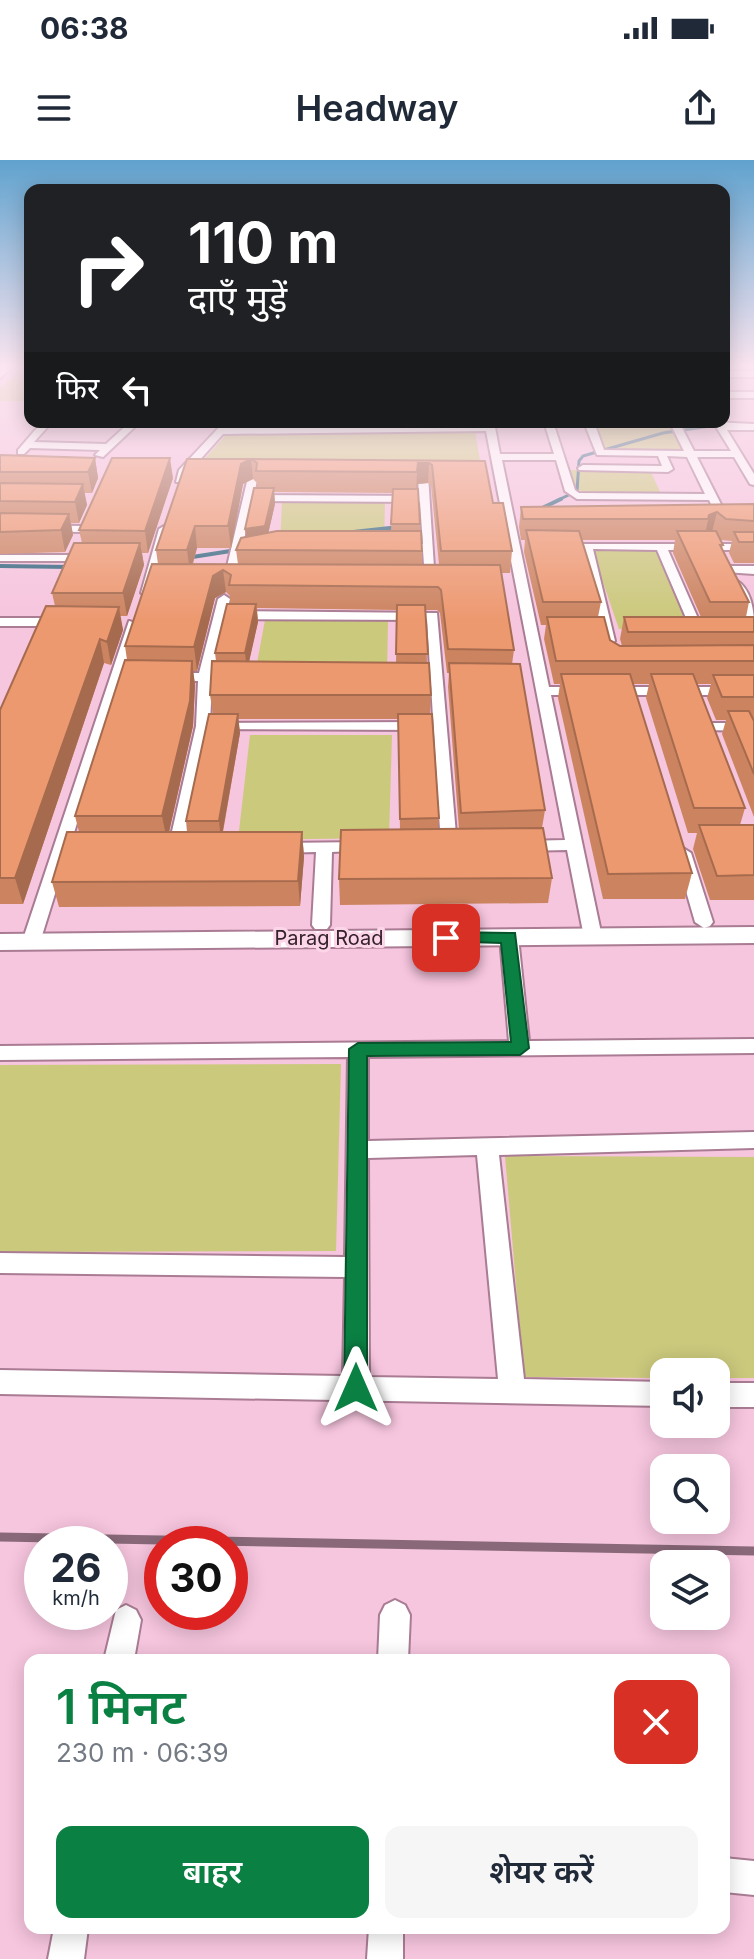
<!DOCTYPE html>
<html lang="hi">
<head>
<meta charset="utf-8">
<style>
  :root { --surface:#fff; --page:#f6f6f7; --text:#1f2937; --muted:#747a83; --accent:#0b8043 }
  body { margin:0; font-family:Inter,"Noto Sans Devanagari",sans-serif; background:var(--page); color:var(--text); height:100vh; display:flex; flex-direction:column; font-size:30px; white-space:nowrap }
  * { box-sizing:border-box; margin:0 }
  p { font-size:26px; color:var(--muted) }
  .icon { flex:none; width:44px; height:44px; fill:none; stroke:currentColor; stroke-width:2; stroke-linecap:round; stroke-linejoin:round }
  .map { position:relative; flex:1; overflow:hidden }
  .drawer { position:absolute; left:24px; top:1494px; width:706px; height:280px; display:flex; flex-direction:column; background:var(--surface); border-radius:16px; box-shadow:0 4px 20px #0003 }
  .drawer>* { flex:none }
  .guide { position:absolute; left:24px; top:24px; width:706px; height:244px; border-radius:16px; box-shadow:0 4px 20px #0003; background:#202124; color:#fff; overflow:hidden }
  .buttons { position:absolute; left:650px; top:1198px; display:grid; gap:16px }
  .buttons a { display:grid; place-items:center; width:80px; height:80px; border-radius:16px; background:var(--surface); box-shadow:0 4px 20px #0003; font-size:40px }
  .speed { position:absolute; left:24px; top:1366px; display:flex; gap:16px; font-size:40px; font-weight:700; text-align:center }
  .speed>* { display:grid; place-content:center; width:104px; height:104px; border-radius:50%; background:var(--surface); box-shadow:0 4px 20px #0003; line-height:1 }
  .speed small { font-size:20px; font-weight:400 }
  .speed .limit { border:12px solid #d22; background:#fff; color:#111 }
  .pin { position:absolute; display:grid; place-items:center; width:68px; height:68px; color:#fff; margin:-34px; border-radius:16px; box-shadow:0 4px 12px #0006 }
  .me { position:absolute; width:88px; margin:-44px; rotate:0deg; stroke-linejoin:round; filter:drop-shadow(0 0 6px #0008) }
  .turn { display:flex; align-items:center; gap:28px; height:168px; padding:0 32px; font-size:36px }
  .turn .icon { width:104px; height:104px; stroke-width:2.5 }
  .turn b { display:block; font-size:56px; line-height:68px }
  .then { display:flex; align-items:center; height:76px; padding:0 32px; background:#0003; gap:16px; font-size:30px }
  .round { display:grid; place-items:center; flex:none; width:84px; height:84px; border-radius:16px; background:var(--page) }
  .summary { display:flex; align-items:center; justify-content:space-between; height:136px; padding:0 32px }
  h1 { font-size:48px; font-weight:600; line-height:60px; color:var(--accent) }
  .action { display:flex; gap:16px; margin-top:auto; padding:16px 32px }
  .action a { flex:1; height:92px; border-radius:16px; background:var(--accent); color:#fff; font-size:32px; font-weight:600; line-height:92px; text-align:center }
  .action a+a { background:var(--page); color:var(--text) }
  .status { display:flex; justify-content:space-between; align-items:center; height:56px; padding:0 40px; background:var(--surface); direction:ltr }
  .status svg { height:22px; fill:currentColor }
  header { display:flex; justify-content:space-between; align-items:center; height:104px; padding:0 32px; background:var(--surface); font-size:36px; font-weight:600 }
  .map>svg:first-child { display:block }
  .green { fill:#cbc97c }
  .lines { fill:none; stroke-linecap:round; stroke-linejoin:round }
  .stream-far1 { stroke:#346981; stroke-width:3 }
  .stream { stroke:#346981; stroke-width:4 }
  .minor-casing { stroke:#a97c93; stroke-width:4 }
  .tertiary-casing { stroke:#a97c93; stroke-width:4 }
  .minor { fill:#fff; fill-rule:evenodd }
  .tertiary { fill:#fff; fill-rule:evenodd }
  .rail { stroke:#896979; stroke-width:9 }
  .wall { fill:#cc8460; fill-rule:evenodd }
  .shaded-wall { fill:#a66b4e }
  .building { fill:#ed9970; stroke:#a66b4e; stroke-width:2 }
  .route { fill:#0b8043; stroke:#07532c; stroke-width:2 }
  .labels { text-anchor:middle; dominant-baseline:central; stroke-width:6; stroke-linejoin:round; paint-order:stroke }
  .street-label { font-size:20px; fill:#35232c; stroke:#fdd5e9 }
</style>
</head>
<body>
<div class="status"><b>06:38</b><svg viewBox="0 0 49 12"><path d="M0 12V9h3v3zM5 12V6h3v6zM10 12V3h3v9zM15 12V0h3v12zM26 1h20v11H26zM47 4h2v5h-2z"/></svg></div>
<header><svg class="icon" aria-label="menu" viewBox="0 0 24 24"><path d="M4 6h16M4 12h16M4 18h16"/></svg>Headway<svg class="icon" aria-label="share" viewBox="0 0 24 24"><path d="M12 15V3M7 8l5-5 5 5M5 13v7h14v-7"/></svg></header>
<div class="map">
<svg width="754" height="1799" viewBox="0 0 754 1799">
  <rect width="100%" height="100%" fill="#f6c5de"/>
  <path class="green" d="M20,210H30V241H0V228Z
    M595,264H669L682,291H606Z
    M475,271L482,312L196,308L228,273Z
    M569,310H650L661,334H585L574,326Z
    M282,342L385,343L384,384L280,385Z
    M657,389L691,468L619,469L592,390Z
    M265,460L388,461L387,515L255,514Z
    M250,575H392L389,678L238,680Z
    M341,904L336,1091L0,1092V905Z
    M505,996L754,997V1218H716V1212H664V1218L524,1217Z"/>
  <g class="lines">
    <path class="stream-far1" d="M737,264H754
      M556,341L577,331L579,301L583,296L663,273L724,264"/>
    <path class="stream" d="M540,349L561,339
      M344,373L399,367
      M186,398L237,390
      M0,406L70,407"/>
    <g class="minor-casing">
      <path id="minor" d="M724,211H754V217H724Z
        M724,232H754V238H724Z
        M42,262H52L34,282L106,284L130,262H140L103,297L95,295L100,290L30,288L24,294H18V290Z
        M224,262H234L228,268L485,265L484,262H494L500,294H554L544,262H679L694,291H731L713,262L754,264V270H727L754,314V325L750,324L734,297H697L729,360L724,363L719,360L709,340L577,339L565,331L556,300H502L549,527H754V535H551L602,777L599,781L593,783L584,777L567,690L522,691L514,686L522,681L565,680L486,271L223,274L188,313L184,322H176L179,310ZM554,265H585L597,295L658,296L662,306L583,305L578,308L579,310L668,312L673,309L667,296L687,297L705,334L579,333L575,330ZM595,265H671L684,291L604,290Z
        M423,312L428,315L435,423L425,420L423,390H395L389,387L395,384H423L420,342L252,341L236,419L230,423L224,419L249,313L258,315L254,335L419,336L418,315Z
        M0,365L85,366L90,369L85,372L0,371Z
        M164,366L169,369L151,430L141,433L159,369Z
        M572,384H754V390H668L704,472L698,476L692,472L657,390L593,389L615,481L609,485L603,481L581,389L572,388Z
        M0,395H95L101,398L95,401H0Z
        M728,406H754V414L724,412L722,410Z
        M736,420C750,428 754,448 754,464L748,460L730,424Z
        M224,435L230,439L227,451L437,453L457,686L455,689L449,691L441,686L427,460L226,459L213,514H236L243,518L236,522H212L210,563L423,562L430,566L423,570L210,569L184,689L176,694L170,692L168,689L196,566L198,521H168L161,517L168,513H199L218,439Z
        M0,458H66L72,462L66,466H0Z
        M129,461L139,464L40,782L37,786H25L22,782Z
        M708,563H754V571L703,570V564Z
        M366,682L374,687L372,690L332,692L330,765L327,769H315L312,765L316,692L278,693L270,688L278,683Z
        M683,688L691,693L713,762L710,766L704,768L695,762L675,693Z
        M509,771L518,777L529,881L754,879V893L368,897V981L754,972V988L499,995L524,1219L664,1222V1246L0,1234V1210L343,1216L345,1117L0,1113V1093L345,1097L348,897L0,900V886L509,881L500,777ZM477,995L498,1219L369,1217L368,998Z
        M716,1223H754V1247H716Z
        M395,1440L405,1445L410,1455L408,1500H378L380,1455L385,1445Z
        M126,1445L136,1450L141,1460L134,1500H104L116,1450Z
        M724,1698L754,1701V1735L724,1732Z
        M54,1768H88L84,1799H48Z
        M369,1768H403V1799H367Z"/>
    </g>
    <g class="tertiary-casing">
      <path id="tertiary" d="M2,207H13L0,218V209Z
        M754,767V783L0,790V774Z"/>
    </g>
    <use href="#minor" class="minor"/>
    <use href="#tertiary" class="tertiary"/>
    <path class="rail" d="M0,1377L754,1391"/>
  </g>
  <path class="wall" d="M0,295L95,298L98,318L92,333H84L87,345L79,363H71L73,375L65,392L0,394Z
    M187,299L485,301L493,343L512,391L510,413H501L514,490L512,504L545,650L542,668L552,718L548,743L340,745L339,719L400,669L398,559H238L240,573L223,672H302L304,697L300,746L59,747L52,722L79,672L75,656L127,500L125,486L158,404L156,390ZM253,319L257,323V328L245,369L246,377L236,390L238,404H193L197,388H231L243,324ZM428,323L431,326L439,404H422V391L417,329L418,324ZM274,332L393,333L391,371L268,373L275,344ZM226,432L230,436V444L215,493L216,501L210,535L213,554L186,661L187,672H169L193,566L195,525L193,511H197L215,438ZM257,448L397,450L396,503L249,501L258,462ZM425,450H437L440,453L447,513H449L448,527L459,669H438L439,658L430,554L431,535L427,503Z
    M173,318L148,393H142L144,405L127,456H120L123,470L111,505L104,503L23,744H0V550L55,446L52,433L82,383L79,370Z
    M754,344V403H734L729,393L732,381L721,380L720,379L723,385L722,388L749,442L746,457H754V657L722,574L726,560H716L707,538L711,524H697L745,648L740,665H754V740H710L693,689L697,673H688L646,538L649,524H633L692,713L685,739H603L558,538L560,524H554L544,479L546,465H541L524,392L525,380H521L519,367L521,347ZM581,380H675L673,393L701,457H624L620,479L622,486L610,480L598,457L601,442Z"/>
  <path class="shaded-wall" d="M95,298L98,318L92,333L88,312Z
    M170,298L173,318L148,393L145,371Z
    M251,299L253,319L243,324L231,388L228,366L241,304Z
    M418,303H429L428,323L418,324L416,333L417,312Z
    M83,324L87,345L79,363L75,342Z
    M274,328L275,344L266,383L247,385L245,369Z
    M717,352L712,372L705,375L709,355Z
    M69,354L73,375L65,392L61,370Z
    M195,366L197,388L190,412L187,390Z
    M140,383L144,405L127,456L123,433Z
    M223,410L226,432L215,438L197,511L194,487L213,416Z
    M256,444L258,462L247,511L245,493Z
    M119,447L123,470L111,505L107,482Z
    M100,479L104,503L23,744L15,718Z
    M192,501L195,525L193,566L167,681L162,656Z
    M238,554L240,573L221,681L219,661Z
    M302,672L304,697L300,746L298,721Z"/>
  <path class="building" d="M0,295L95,298L88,312H0Z
    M112,298H170L145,371L79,370Z
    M187,299H251L241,304L228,366H195L187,390H156Z
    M251,299L485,301L493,343H503L512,391H441L432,305L429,303H418L417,312L256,311L257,303Z
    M0,323L83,324L75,342L0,341Z
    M254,328H274L265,366L245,369Z
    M393,329H418L420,364H391Z
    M754,344V361L726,359L717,352L709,355L708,359H523L521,347Z
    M0,353L69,354L61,370L0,372Z
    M526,370L579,371L601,442H543Z
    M277,371H421L422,391L236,390L241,378Z
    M677,371H716L723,385H720L749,442H710Z
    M734,372H754V382H739Z
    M74,383H140L123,433H52Z
    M152,404L500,405L514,490L448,489L441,430L438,427L229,425L231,415L223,410L213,416L194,487L125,486Z
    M227,444H256L245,493H215Z
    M397,445H425L428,494H396Z
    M46,446L119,447L107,482L100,479L15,718H0V550Z
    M547,457H604L610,480L620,486L754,485V501H556Z
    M624,457H754V472H628Z
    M125,500L192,501L190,541L162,656H75Z
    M212,501L429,503L431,535H210Z
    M449,503L520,504L545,650L461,653Z
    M561,514H630L692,713L608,714Z
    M651,514H693L745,648H694Z
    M713,515H754V537H722Z
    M728,551H749L754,561V614Z
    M209,554H238L219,661H186Z
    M398,554H432L439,658L400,659Z
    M699,665H754V715L717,716Z
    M543,668L552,718L339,719L341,670Z
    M67,672H302L298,721L52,722Z"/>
  <linearGradient id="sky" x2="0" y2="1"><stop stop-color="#60a2ce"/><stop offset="0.45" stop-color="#fbe5f0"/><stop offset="1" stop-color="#fbe5f0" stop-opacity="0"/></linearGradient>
  <rect width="754" height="459" fill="url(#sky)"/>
  <path class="route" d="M446,772L515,773L529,888L520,895L367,896V1228L364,1236L356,1239L347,1236L344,1228L349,889L358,883L511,882L501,783L441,781L438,778Z"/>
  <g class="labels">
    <g class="street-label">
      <text x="329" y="778">Parag Road</text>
    </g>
  </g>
</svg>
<div class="buttons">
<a><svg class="icon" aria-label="sound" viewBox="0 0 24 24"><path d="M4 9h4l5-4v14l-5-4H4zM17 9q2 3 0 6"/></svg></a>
<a><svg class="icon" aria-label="search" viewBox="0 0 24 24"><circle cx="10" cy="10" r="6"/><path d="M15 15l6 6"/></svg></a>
<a><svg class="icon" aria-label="layers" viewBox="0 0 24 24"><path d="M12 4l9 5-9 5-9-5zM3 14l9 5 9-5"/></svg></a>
</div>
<div class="speed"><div>26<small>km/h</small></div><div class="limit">30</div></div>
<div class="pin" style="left:446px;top:778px;background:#d93025"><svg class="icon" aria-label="arrive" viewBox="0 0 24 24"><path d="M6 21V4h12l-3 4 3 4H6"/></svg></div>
<svg class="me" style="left:356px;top:1228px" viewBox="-20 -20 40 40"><path d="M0-17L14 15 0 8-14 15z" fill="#0b8043" stroke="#fff" stroke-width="4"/></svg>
<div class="guide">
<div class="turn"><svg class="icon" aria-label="right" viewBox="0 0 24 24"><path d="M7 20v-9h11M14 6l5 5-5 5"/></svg><div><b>110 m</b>दाएँ मुड़ें</div></div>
<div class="then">फिर<svg class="icon" aria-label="left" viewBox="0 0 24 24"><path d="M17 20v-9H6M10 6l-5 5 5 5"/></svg></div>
</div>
<section class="drawer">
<div class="summary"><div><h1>1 मिनट</h1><p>230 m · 06:39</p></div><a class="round" style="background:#d93025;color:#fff"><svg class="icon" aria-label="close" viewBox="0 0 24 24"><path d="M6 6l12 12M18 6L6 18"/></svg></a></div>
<div class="action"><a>बाहर</a><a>शेयर करें</a></div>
</section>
</div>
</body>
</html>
